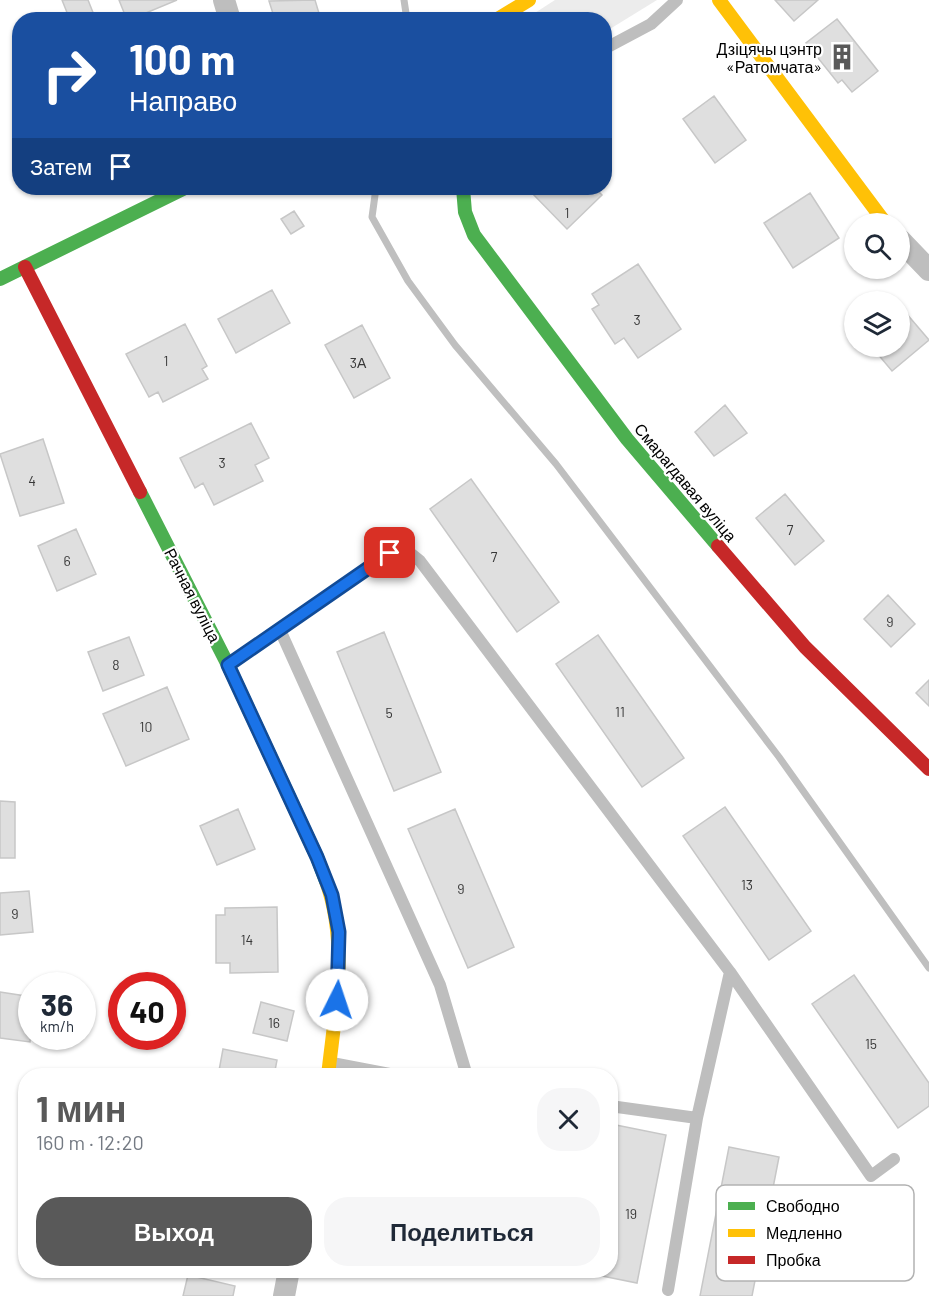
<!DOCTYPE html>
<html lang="ru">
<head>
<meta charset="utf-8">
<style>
  :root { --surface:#fff; --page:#f6f6f7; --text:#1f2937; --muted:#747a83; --accent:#595959 }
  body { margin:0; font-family:Barlow,sans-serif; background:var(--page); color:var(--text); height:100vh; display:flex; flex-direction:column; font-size:22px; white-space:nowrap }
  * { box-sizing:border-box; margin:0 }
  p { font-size:20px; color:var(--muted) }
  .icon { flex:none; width:33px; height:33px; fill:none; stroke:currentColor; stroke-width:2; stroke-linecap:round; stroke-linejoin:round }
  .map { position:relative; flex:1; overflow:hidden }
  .side { position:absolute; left:18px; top:1068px; width:600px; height:210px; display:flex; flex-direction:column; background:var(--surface); border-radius:24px; box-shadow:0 2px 4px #0004 }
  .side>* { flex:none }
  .hud { position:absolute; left:12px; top:12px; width:600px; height:183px; border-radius:24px; box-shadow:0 2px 4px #0004; background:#1a4fa0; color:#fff; overflow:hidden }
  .fabs { position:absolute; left:844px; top:213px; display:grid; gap:12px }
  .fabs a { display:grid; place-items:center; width:66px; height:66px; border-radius:50%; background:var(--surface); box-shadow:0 2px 4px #0004; font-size:30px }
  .speed { position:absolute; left:18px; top:972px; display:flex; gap:12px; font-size:30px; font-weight:700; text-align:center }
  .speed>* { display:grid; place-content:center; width:78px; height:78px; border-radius:50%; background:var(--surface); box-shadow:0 2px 4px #0004; line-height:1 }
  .speed small { font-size:15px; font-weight:400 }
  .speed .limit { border:9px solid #d22; background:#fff; color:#111 }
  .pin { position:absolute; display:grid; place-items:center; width:51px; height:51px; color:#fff; margin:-26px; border-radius:12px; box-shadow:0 3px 9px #0006 }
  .me { position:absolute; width:66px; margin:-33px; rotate:4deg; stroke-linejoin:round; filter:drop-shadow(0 0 4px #0008) }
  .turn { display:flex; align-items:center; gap:21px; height:126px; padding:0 18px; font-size:27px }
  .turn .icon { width:78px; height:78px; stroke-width:2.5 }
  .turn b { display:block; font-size:42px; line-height:51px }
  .then { display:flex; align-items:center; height:57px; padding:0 18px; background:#0003; gap:12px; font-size:22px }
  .round { display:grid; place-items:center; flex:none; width:63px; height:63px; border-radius:24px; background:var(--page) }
  .headline { display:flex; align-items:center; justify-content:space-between; height:102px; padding:0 18px }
  h1 { font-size:36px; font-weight:700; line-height:45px; color:var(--accent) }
  .button { display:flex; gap:12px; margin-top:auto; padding:12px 18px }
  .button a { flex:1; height:69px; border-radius:24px; background:var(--accent); color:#fff; font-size:24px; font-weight:700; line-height:69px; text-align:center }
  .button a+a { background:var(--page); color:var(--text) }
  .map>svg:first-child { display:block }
  .green { fill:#ececec }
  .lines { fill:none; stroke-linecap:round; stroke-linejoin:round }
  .stream { stroke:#bfbfbf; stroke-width:7 }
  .building { fill:#dfdfdf; stroke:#c7c7c7; stroke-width:1.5 }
  .lane { stroke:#bebebe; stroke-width:12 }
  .street { stroke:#bebebe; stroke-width:22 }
  .fast { stroke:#4caf50; stroke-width:14 }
  .slow { stroke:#ffc107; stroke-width:14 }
  .jam { stroke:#c62828; stroke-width:14 }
  .route-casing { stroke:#114b97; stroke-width:15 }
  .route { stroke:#1a73e8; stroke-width:10 }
  .labels { text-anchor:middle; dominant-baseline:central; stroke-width:4.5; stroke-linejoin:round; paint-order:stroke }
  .number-label { font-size:14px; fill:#383838 }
  .poi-label { font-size:16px; fill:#000; stroke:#fff; text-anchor:end }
  .street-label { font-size:16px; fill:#000; stroke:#fff }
  .key { fill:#fff; stroke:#b2b2b2; stroke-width:1.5 }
  .key-label { font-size:16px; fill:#000 }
</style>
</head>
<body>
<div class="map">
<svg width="929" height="1296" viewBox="0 0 929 1296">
  <rect width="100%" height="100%" fill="#fff"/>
  <path class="green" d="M555,0H657L605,32L604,20H524Z"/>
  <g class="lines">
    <path class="stream" d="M404,0L407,20
      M376,188L372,217L408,281L455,345L556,464L779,757L929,968"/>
  </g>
  <path class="building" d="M62,0H88L96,20H70Z
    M119,0H177L129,20H127Z
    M315,0L321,20H275L269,1Z
    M775,0H818L794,21Z
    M837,19L878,71L852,92L842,80L838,83L806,43Z
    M714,96L746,140L715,163L683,119Z
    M533,188H595L602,195L567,229L530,191Z
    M810,193L839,238L793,268L764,223Z
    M294,211L304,226L291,234L281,219Z
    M638,264L681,329L638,358L624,338L615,344L592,309L599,305L592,294Z
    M272,290L290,323L236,353L218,319Z
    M900,306L929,340L892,371L871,346H900Z
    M185,324L207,366L202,369L208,379L163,402L158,392L149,397L126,354Z
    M362,325L390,378L354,398L325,345Z
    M725,405L747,433L714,456L695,432Z
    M251,423L269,458L255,465L263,481L214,505L203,483L195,488L180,458Z
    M43,439L64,503L20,516L0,454Z
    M471,479L559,602L517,632L430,509Z
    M785,494L824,541L795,565L756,518Z
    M76,529L96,574L57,591L38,546Z
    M888,595L915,624L891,647L864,619Z
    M384,632L441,772L394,791L337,652Z
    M598,635L684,758L642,787L556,664Z
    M129,637L144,675L103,691L88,652Z
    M929,680V706L916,693Z
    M167,687L189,739L126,766L103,714Z
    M0,801L15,802V858H0Z
    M725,807L811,931L769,960L683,836Z
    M238,809L255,849L217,865L200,826Z
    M455,809L514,947L468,968L408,829Z
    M29,891L33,932L0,935V893Z
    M277,907L278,972L230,973V963H216V915H225V908Z
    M854,975L929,1083V1106L898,1128L812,1004Z
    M0,992L32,997L30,1042L0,1038Z
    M261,1002L294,1011L287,1041L253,1033Z
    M223,1049L277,1060L274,1076H218Z
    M616,1125L666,1135L637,1283L587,1273L588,1270H610V1155Z
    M729,1147L779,1157L752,1296H700Z
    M188,1275L235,1286L233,1296H183Z"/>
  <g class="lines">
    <path class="lane" d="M604,49L651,24L677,0
      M280,630L440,985L467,1076
      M229,665L390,553H410L420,561L730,972L697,1118L610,1106
      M730,972L871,1176L894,1159
      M332,1063L400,1076
      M668,1290L697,1118"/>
    <path class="street" d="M224,0L230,20
      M900,240L929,270
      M284,1296L289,1270"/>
    <path class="fast" d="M463,188L465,212L474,235L627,439L718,546
      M0,279L185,188
      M140,492L228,665L317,857L326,881"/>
    <path class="slow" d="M719,0L886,224
      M496,20L529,0
      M326,881C349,945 335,1011 328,1076"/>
    <path class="jam" d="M25,267L140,492
      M718,546L805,647L929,769"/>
  </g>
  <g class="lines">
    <g class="route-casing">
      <path id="route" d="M337,1000L339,932L332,895L317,857L228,665L390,553"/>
    </g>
    <use href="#route" class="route"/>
  </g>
  <defs>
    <g id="building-bare" transform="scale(2.07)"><path d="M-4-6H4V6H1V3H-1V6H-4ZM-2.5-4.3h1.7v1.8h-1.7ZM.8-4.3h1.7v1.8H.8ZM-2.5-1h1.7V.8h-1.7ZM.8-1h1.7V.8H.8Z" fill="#595959" stroke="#fff" stroke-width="2.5" paint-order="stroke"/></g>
  </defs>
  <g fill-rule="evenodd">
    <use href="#building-bare" x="842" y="57"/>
  </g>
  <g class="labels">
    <g class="number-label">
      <text x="567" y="212">1</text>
      <text x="637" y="319">3</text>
      <text x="166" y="360">1</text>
      <text x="358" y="362">3А</text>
      <text x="222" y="462">3</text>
      <text x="32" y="480">4</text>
      <text x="790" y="529">7</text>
      <text x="494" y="556">7</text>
      <text x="67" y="560">6</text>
      <text x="890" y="621">9</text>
      <text x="116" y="664">8</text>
      <text x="620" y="711">11</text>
      <text x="389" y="712">5</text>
      <text x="146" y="726">10</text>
      <text x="747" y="884">13</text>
      <text x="461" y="888">9</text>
      <text x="15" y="913">9</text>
      <text x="247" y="939">14</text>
      <text x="274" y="1022">16</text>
      <text x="871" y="1043">15</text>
      <text x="631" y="1213">19</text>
    </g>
    <g class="poi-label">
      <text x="822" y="48">Дзіцячы цэнтр<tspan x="822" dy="18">«Ратомчата»</tspan></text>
    </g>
    <g class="street-label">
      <text transform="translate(686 482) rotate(50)">Смарагдавая вуліца</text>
      <text transform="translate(193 595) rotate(63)">Рачная вуліца</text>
    </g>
  </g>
  <rect x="716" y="1185" width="198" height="96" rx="9" class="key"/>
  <rect x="728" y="1202" width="27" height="8" fill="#4caf50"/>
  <rect x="728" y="1229" width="27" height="8" fill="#ffc107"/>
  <rect x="728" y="1256" width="27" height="8" fill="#c62828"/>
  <g class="key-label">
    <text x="766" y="1212">Свободно</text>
    <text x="766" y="1239">Медленно</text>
    <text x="766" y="1266">Пробка</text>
  </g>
</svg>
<div class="fabs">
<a><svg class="icon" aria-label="search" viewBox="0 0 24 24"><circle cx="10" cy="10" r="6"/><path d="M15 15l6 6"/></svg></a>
<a><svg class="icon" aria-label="layers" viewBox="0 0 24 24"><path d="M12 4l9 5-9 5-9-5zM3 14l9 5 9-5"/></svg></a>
</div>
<div class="speed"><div>36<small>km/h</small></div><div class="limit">40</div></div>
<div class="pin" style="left:390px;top:553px;background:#d93025"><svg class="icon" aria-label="arrive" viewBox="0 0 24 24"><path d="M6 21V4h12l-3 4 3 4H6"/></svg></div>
<svg class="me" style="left:337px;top:1000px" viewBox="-20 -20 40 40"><circle r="19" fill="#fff"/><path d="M0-13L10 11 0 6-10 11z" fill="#1a73e8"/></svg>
<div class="hud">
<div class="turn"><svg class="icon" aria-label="right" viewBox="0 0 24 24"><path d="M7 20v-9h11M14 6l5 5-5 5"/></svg><div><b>100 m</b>Направо</div></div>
<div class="then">Затем<svg class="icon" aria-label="arrive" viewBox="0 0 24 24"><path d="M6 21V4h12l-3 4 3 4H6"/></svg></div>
</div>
<section class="side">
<div class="headline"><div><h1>1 мин</h1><p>160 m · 12:20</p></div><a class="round"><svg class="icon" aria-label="close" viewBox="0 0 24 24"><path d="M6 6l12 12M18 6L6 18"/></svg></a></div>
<div class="button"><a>Выход</a><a>Поделиться</a></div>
</section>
</div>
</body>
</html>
